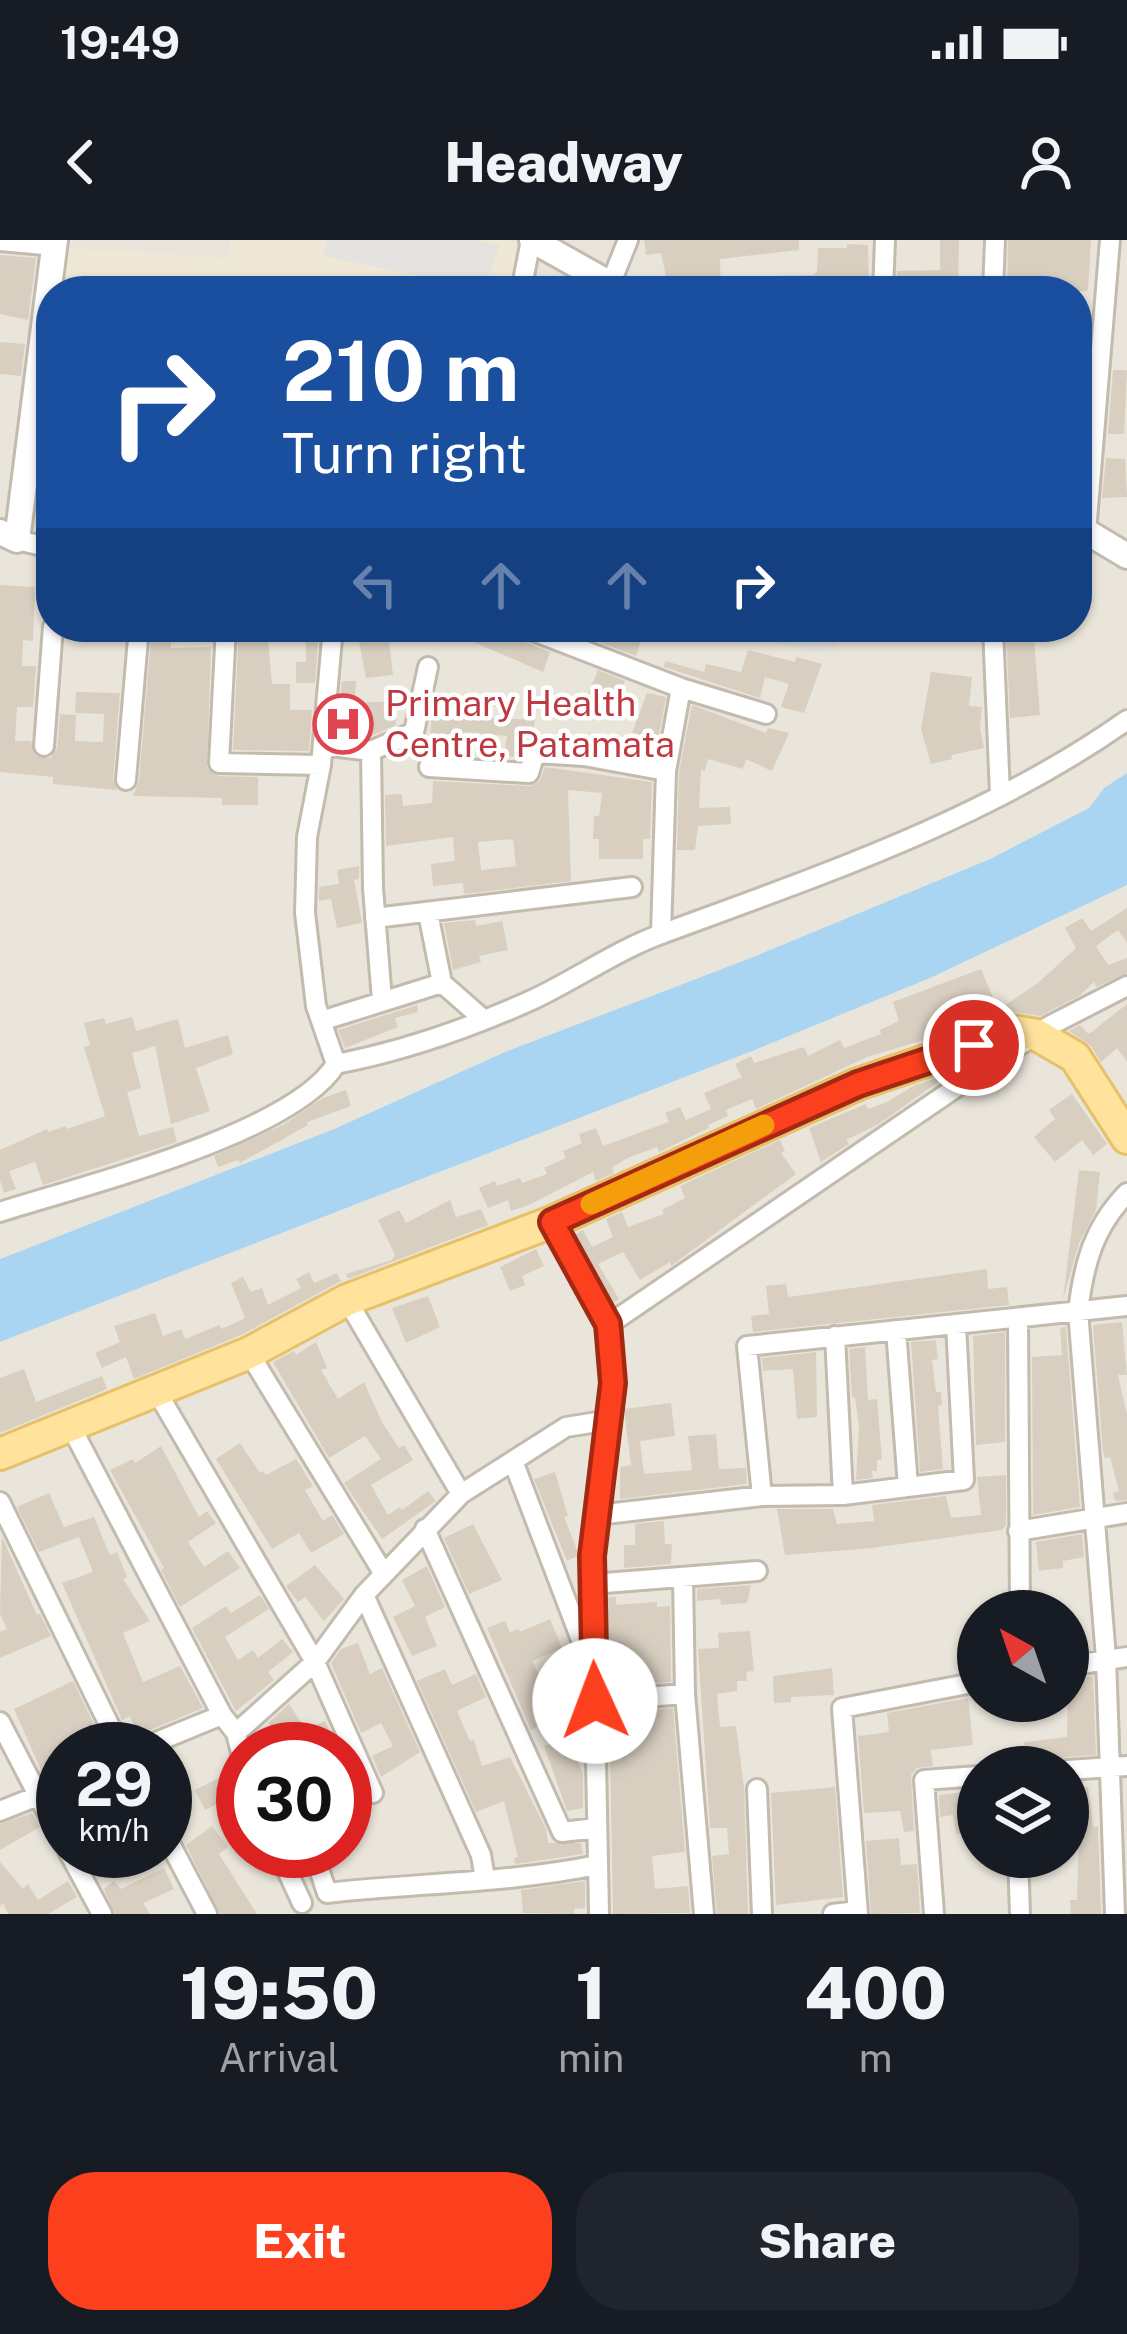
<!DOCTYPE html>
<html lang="en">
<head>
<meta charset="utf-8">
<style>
  :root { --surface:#171b24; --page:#20242c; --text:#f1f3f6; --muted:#9ea1a6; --accent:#fc3f1d }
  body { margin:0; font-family:"Public Sans",sans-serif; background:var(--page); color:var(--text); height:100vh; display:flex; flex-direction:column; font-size:45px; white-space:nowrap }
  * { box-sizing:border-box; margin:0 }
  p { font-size:39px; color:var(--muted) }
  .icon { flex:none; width:66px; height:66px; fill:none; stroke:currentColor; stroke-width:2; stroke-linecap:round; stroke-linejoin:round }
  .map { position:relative; height:1674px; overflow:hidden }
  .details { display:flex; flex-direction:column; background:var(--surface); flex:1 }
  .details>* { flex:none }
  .banner { position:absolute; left:36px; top:36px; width:1056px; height:366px; border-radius:48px; box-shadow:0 3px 9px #0004; background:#1a4fa0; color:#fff; overflow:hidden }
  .needle { width:78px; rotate:320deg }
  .controls { position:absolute; left:957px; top:1350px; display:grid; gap:24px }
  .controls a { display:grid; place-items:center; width:132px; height:132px; border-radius:50%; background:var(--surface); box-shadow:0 3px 9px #0004; font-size:60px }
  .speed { position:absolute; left:36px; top:1482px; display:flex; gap:24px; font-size:60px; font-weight:700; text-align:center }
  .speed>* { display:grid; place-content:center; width:156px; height:156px; border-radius:50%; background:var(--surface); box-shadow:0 3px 9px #0004; line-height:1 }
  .speed small { font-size:30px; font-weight:400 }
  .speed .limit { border:18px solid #d22; background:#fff; color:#111 }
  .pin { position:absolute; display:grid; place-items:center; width:102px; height:102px; color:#fff; margin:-51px; border:6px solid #fff; border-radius:50%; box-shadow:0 3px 12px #0007 }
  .me { position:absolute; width:132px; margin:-66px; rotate:358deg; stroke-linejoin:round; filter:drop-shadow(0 0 9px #0008) }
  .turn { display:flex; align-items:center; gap:42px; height:252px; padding:0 48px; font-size:54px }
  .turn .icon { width:156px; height:156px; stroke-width:2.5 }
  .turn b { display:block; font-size:84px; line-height:102px }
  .lanes { display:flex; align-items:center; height:114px; padding:0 48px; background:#0003; justify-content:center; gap:60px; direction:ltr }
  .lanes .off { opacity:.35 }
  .eta { display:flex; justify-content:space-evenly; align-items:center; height:204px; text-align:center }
  .eta b { font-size:72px; font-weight:800; line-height:84px }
  .button { display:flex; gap:24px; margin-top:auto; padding:24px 48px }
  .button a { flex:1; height:138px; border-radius:48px; background:var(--accent); color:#fff; font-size:48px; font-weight:800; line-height:138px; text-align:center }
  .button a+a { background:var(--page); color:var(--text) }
  .status { display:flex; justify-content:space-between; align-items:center; height:84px; padding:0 60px; background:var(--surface); direction:ltr }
  .status svg { height:33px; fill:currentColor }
  header { display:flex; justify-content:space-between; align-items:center; height:156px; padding:0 48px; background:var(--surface); font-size:54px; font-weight:800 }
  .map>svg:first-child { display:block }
  .residential { fill:#eae5da; fill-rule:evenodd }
  .industrial { fill:#e6e2dd }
  .education { fill:#efe8d6 }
  .parking { fill:#e5e3e0 }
  .water { fill:#a9d4f2 }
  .building { fill:#d8cfc1; fill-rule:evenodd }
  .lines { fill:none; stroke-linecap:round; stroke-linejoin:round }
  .minor-casing { stroke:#c2bbae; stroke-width:24 }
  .tertiary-casing { stroke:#c2bbae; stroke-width:30 }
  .primary-casing { stroke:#e6c16a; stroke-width:36 }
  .minor { stroke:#fff; stroke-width:18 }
  .tertiary { stroke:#fff; stroke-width:24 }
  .primary { stroke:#ffe39c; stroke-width:30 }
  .route-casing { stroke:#a42913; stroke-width:30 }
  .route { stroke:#fc3f1d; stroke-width:21 }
  .slow { stroke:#f59e0b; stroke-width:21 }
  .labels { text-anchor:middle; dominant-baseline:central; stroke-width:9; stroke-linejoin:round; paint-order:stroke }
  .health-label { font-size:36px; fill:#be3a42; stroke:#fff; text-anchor:start }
</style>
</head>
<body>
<div class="status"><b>19:49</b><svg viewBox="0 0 49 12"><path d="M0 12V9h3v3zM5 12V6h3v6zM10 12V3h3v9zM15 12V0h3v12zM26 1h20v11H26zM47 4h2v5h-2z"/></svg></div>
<header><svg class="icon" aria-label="back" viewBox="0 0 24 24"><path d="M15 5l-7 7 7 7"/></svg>Headway<svg class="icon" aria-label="person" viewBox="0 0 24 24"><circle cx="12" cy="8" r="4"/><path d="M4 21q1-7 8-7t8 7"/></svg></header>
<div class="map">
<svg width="1127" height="1674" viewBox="0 0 1127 1674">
  <rect width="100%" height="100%" fill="#f6f3ec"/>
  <path class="residential" d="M0,0H1127V533L1104,548L1089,568L990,619L748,719L505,812L334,889L0,1019ZM51,51H1077V387H51Z
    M1127,645V1674H0V1102L755,810L930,738ZM978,1371H1068V1461H978ZM63,1509H165V1611H63ZM243,1509H345V1611H243ZM978,1527H1068V1617H978Z"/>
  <path class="industrial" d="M711,387H844L830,416Z"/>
  <path class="education" d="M231,0H505L518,4L509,51H62L65,8L228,18Z
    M51,146V297L28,291Z"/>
  <path class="parking" d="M328,0H478L500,6L484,49L323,16Z"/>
  <path class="water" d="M1127,533V645L930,738L755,810L0,1102V1019L334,889L505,812L748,719L990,619L1089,568L1104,548Z"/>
  <path class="building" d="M644,0H799V10L720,19L721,51H669L661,13L646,15Z
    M940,0H959L958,51H897V31L940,30Z
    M1008,0H1091L1088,51H1007Z
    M847,4L868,5L869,51H770V36L812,35L817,32L818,8H847Z
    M0,15L36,18L28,80L0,74Z
    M0,102L25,104L21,136L0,134Z
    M1113,130H1127L1124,194H1108Z
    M1106,218L1125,219L1127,257L1102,258Z
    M0,345L35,347L33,401L23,400L22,426H36L33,467H17L15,501H31L36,516L51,518L57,508L60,474L76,475L75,501L103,502L104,474L75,473L76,452L120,453L113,539L117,550L53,544V537L0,532Z
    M152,387H171V408L211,407L207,528L218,536L258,537V565H222V558L133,556L139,541Z
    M239,387H267L272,444H290V470H312L309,511L233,510Z
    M475,387H487L550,412L543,432L469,400Z
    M576,387H611L642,396L636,416L575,393Z
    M1006,387H1033L1040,475L1010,478Z
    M306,389H319L315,443H296V422H306Z
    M389,400L393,435L366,438L359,401Z
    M748,410L795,422L796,417L822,424L804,473L781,467L789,444L765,437L760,458L664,427L665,421L704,432L706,424L741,432Z
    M598,430L625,441L609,479L582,468Z
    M931,432L972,437L969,466L982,467L980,488L984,508L951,515L952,519L931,524L921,489Z
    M342,441H356L355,463L395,461L396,485L369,497L358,496V491L337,493Z
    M647,453L666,457L658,501L632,493Z
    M455,456L468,458L465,476L535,480L532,500L524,505L520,517L504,516L507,496L464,492V516L428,514L432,475H452Z
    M692,465L766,493L768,488L789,493L772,531L746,519L743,529L708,519L705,531L701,530L699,568L730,567L731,584L698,586L695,610H677L679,532Z
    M545,527L652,542L650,599H643V619H599V599H593L594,576H599L602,553L568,550L571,641L464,654L463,643L433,646L431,624L455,621L453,597L386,606L385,555L402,554L403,566L432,563L433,541L529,546L540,541ZM513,599L516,626L481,630L478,602Z
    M359,626V639L354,640L362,683L337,688L331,659L319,661V647L339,644L337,630Z
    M1127,668V703L1118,690L1096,706L1108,725L1127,718V733L1096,747L1094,742L1079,756L1040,776L1015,772L979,782L978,779L957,790L867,817L756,869L752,859L726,870L728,876L708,885L709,888L659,912L657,907L628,918L612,927L614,933L596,941L593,932L529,965L511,971L508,960L488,968L479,948L495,941L497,946L520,938L522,943L547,934L544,928L566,918L563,911L582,903L579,894L596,888L603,906L669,882L665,873L680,867L686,880L711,869L704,853L742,837L735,824L751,816L754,823L804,807L808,816L840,800L844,808L881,794L880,790L899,781L893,762L981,729L998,770L1038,743L1076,708L1065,688L1082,678L1091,691Z
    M475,680L476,686L502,681L508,710L479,716L481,722L453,730L444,683Z
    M1127,764V822L1117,808L1101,822L1091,806L1069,791L1080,785L1089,794Z
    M417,765L418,772L395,778L398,787L345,808L338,790Z
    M132,777L136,791L178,779L185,808L228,795L233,814L196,828L210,871L171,884L155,806L132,813L141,848L127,852L139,896L173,887L177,902L43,945L35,922L9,931L16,949L4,953L0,940V910L47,889L48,892L66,886L67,889L105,876L84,807L90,805L84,783L104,778L106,784Z
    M949,834L879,884L846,900L849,904L821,922L809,888L866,864L868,869L887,862L915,845Z
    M346,850L351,866L307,882L308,885L240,923L238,920L218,927L214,916L283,885L323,858Z
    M1072,854L1107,904L1093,915L1082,900L1055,922L1034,897L1055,879L1049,870Z
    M780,900L785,911L781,913L796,934L671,1026L670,1022L640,1040L623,1012L598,1024L619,1059L612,1064L574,995L583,990L592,1007L613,997L606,979L622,972L628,987L664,974L662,970L685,958L680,946Z
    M1079,930L1100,932L1096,970L1079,1003L1063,1059Z
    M450,960L456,977L481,969L488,985L348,1039L346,1034L392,1020L395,1015L378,980L399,970L406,983Z
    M536,1009L544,1026L522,1036L525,1045L510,1051L500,1027Z
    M987,1029L988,1049L1007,1047L1009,1065L753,1092L751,1076L769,1074L766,1046L786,1044L788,1057Z
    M309,1032L314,1043L337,1033L341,1041L241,1095L134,1139L126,1117L102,1128L95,1113L120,1102L114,1086L155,1073L163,1096L181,1089L185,1099L219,1085L222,1089L245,1078L231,1043L243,1037L251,1052L262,1048L268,1065L301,1048L296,1039Z
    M428,1056L440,1087L406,1103L392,1068Z
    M1122,1082L1127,1135H1118L1127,1175V1260L1115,1261L1113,1253L1119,1251L1110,1217L1105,1218L1103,1212L1093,1085Z
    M1066,1087L1080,1267L1033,1275L1032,1117L1062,1115L1060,1088Z
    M1005,1092V1202L976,1205L973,1096Z
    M936,1100L938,1119L932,1120L936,1152H941L942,1165L938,1166L943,1229L920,1232L911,1102Z
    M316,1102L327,1128L321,1130L338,1159L364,1142L383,1184L399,1208L404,1205L413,1220L371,1245L388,1275L400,1267L402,1270L428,1251L436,1261L382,1299L344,1243L381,1219L365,1196L329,1218L273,1122L294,1111L296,1115Z
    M865,1107L868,1160L877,1159L882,1219L877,1220V1231H872L873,1238L856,1240L859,1187L855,1157H852L849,1109Z
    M816,1112L817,1177L797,1179L793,1129L763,1131L762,1118Z
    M24,1129L36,1162L102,1136L107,1149L0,1193V1138Z
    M671,1163L675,1196L640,1201L644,1234L692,1230L688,1196L716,1194L719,1229L746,1228L747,1244L620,1259V1227L631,1225L624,1169Z
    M240,1203L260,1233L263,1231L266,1235L296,1219L313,1246L305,1250L323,1281L332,1275L344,1294L311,1313L299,1293L272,1309L216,1219Z
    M161,1206L199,1277L207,1271L216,1283L188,1302L204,1327L228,1311L240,1328L180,1367L161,1330L164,1328L110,1230L133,1219L135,1223Z
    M555,1232L568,1276L564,1277L579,1315L567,1321L534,1239Z
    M1006,1235V1285L1002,1290L872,1308L785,1315L777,1269H833L837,1284L874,1281L872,1265L946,1256L951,1278L981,1275L977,1237Z
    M49,1253L64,1287L94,1277L110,1315L117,1312L127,1337L123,1339L150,1381L123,1393L143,1442L180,1426L203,1468L138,1495L130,1476L122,1480L62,1343L93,1332L79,1297L39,1312L17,1267Z
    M664,1281L665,1304H672L671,1324L624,1328V1305H635V1284Z
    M473,1284L502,1340L469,1354L444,1298Z
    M1082,1294L1084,1317L1063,1321V1328L1039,1331L1036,1302Z
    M2,1297L37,1375L40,1374L51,1396L0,1418V1392L7,1389L0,1374Z
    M315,1325L344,1359L324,1381L305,1357L298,1362L286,1346Z
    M427,1326L445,1367L425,1377L437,1406L412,1416L393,1377L415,1366L402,1340Z
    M751,1345L747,1363L721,1365L720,1359L697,1361V1349Z
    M260,1355L269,1369L225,1397L238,1420L253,1410L258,1418L282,1399L293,1412L268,1432L274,1440L236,1471L192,1388L226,1366L231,1373Z
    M606,1357H616V1365L657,1362V1367L670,1366L671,1442L608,1446Z
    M550,1379L562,1408L532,1421L549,1455L573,1443L581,1468L531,1490L487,1388L505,1381L510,1392L519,1389L520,1392Z
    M750,1391L754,1431L746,1432L747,1441H737V1451L717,1454L720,1487L736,1486L744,1548L748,1674H717L712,1616L729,1614L727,1588H710L698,1409L719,1408L718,1393Z
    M358,1403L370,1434L382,1428L420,1512L381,1537L372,1516L393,1506L381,1483L361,1493L331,1423L341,1409Z
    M832,1428L834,1455L791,1457V1462L774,1463L773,1436Z
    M445,1429L452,1445L476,1434L486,1457L457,1471L470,1501L474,1500L482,1526L510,1517L546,1589L548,1603H581L583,1614L515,1624L514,1618L518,1617L504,1561L476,1572L417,1441Z
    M1093,1436L1096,1515L1066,1517L1055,1525L1024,1527V1502L1067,1497L1068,1439Z
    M73,1441L106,1509H63V1533L45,1539L14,1469Z
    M968,1458L973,1505L931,1510L933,1526L917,1528L911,1535L914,1591L904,1592L900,1571L864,1573L858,1496L889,1492L887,1473Z
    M289,1464L306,1490L325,1481L335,1502L320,1509H285L268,1483Z
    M673,1468L685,1612L652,1616L655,1649L688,1646L690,1673L613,1674L610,1509L617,1508L616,1498L648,1495L645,1471Z
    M570,1498L583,1535V1568L567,1571L544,1506Z
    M229,1533L238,1553L205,1570L195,1550Z
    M835,1547L843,1657L776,1665L771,1553Z
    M1088,1547L1093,1587L1098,1586L1101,1674H1071L1070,1660H1077L1079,1583L1068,1584V1564L1073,1563L1071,1549Z
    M978,1550V1592L956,1594L953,1575L940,1577L939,1555Z
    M32,1573L40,1587L0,1610V1584Z
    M212,1586L228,1607L219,1614L257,1674H220L186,1605Z
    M899,1598L901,1625L917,1624L920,1673L871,1674L866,1601Z
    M0,1622L23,1649L28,1644L38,1660L68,1641L77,1657L48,1674H8L3,1663L0,1666Z
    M164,1628L174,1649L143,1663L150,1674H115L104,1649L114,1641L121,1649Z
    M585,1641V1668L574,1669V1674L523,1673L521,1650Z"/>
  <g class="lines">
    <g class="minor-casing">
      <path id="minor" d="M0,1L55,6
        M610,45L628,0
        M521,51L531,0
        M883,51L885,0
        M993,51L995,0
        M1086,292L1110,0
        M17,300L51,308
        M226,387L219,523L321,525
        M333,387L321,525L307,597L305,673L316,766L336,824
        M523,387L681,448L766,474
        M993,387L1000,555
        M323,505L371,511L414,492L428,427
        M44,506L53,387
        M371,511L373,648L382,760
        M429,527L529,533L535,513L584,516L666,531
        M126,540L139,387
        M375,678L632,647
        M661,694L666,531L681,448
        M442,743L483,779
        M321,781L442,743L428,673
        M0,972C81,946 293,894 336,824C404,811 470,788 534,759C578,738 619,709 664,693C824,634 987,579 1127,480
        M552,982L608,1085L613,1143L592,1316L599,1674
        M347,1060L461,1254
        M1018,1078L1020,1371
        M608,1085L986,827L1049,786L1127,746
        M896,1090L908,1246
        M835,1096L843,1255
        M249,1113L384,1334
        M157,1152L315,1422L364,1355L461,1254L566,1187L610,1180
        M70,1185L222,1475
        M513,1221L588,1418
        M762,1256L747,1106L1127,1066
        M0,1262L121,1509
        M597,1275L762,1256L843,1255L964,1240L956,1084
        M425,1289L562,1592L596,1588
        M1018,1291L1127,1273
        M683,1337L685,1454L704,1674
        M592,1344L757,1331
        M364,1355L481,1615L485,1639
        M1068,1426L1127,1417
        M595,1461L685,1454
        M0,1482L63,1603
        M236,1493L243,1520
        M139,1509L222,1475L236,1493L315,1422L373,1553
        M1068,1530L1127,1526
        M757,1549L762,1674
        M0,1571L63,1546
        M165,1594L207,1674
        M68,1611L102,1674
        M278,1611L302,1663
        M280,1614H314L327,1653C417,1643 510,1643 597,1625
        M1018,1617L1020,1674
        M833,1674L857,1671
        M858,1674L842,1468L978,1442
        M934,1674L924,1540L978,1536
        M1115,1674L1106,1418L1078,1071C1084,1024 1093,988 1127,953"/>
    </g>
    <g class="tertiary-casing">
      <path id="tertiary" d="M532,0L623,51
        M1077,286L1127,316
        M0,292L17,300L55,0"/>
    </g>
    <g class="primary-casing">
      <path id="primary" d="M0,1214L249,1113L347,1060L552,982L858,844L1013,791L1037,795L1075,817L1127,898"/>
    </g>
    <use href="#minor" class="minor"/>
    <use href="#tertiary" class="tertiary"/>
    <use href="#primary" class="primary"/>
  </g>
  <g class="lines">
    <g class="route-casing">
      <path id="route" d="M595,1461L592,1316L613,1143L608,1084L552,982L858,844L974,805"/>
    </g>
    <use href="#route" class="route"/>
    <path class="slow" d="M591,964L764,885"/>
  </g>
  <defs>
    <g id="hospital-ring" transform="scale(3)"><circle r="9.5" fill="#fff" stroke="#e0444e" stroke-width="1.5"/><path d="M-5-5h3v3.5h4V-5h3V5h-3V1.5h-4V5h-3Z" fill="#e0444e"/></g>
  </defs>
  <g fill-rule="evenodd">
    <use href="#hospital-ring" x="343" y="484"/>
  </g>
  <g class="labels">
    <g class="health-label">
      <text x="385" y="463">Primary Health<tspan x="385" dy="41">Centre, Patamata</tspan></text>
    </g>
  </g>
</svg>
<div class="controls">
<a><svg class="needle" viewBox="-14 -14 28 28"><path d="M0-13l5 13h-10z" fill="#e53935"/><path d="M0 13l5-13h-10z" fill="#9ea1a6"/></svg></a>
<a><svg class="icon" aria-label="layers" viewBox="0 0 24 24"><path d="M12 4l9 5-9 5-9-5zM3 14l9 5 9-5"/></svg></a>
</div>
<div class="speed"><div>29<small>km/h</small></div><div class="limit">30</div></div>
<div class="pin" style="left:974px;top:805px;background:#d93025"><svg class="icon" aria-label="arrive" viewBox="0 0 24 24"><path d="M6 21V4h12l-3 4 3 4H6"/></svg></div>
<svg class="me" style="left:595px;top:1461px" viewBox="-20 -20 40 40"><circle r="19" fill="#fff"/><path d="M0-13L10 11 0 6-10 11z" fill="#fc3f1d"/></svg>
<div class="banner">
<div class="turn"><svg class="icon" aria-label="right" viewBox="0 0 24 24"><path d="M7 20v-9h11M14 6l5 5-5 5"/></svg><div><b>210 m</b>Turn right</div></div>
<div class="lanes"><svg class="icon off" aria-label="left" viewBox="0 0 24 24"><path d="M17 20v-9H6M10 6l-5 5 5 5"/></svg><svg class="icon off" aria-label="ahead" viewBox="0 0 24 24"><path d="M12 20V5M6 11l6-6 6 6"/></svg><svg class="icon off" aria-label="ahead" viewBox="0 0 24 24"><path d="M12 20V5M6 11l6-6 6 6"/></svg><svg class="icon" aria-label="right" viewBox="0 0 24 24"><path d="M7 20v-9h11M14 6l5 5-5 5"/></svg></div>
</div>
</div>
<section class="details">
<div class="eta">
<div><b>19:50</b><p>Arrival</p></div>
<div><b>1</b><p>min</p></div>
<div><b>400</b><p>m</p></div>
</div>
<div class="button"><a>Exit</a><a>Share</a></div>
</section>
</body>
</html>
